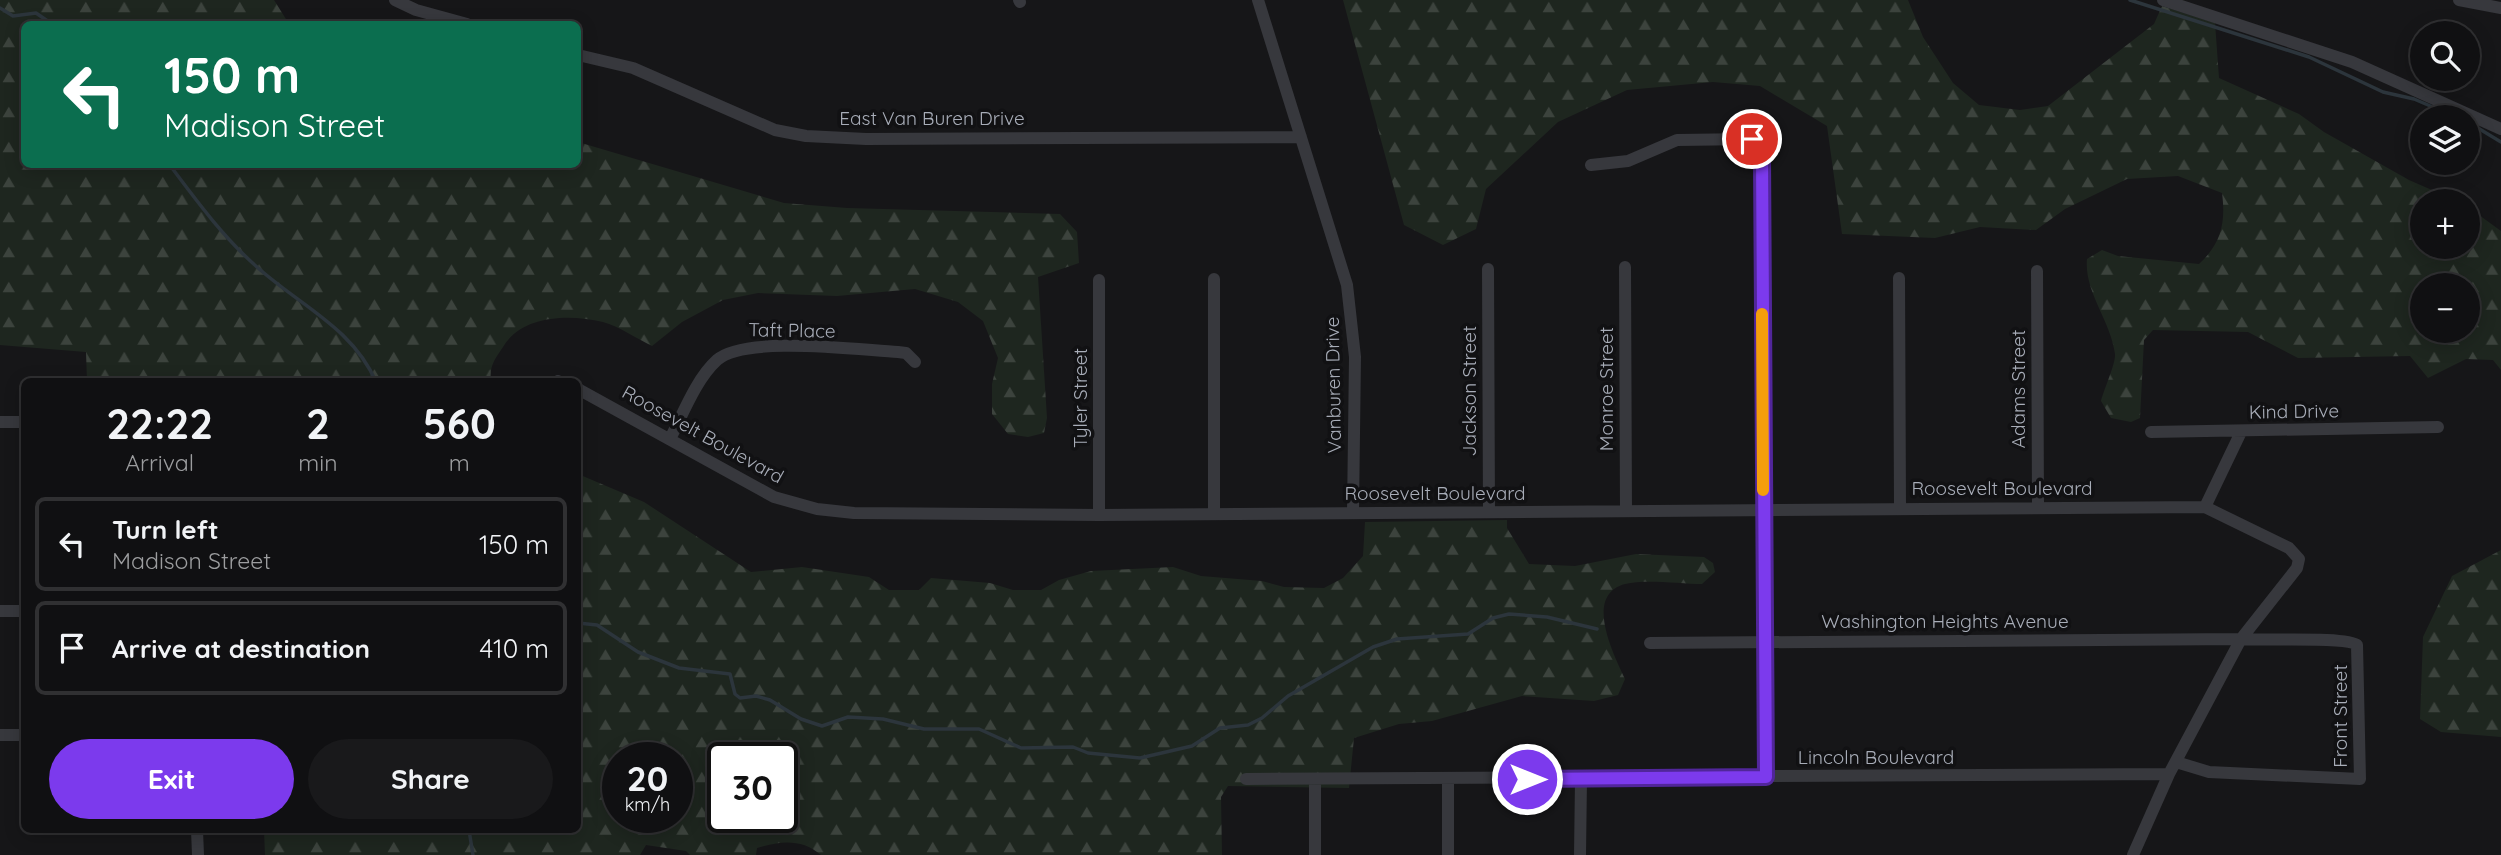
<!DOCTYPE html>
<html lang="en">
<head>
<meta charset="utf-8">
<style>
  :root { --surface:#101012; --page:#19191b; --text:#f1f3f6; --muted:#9c9d9f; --line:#303032; --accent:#7c3aed }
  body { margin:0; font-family:Quicksand,sans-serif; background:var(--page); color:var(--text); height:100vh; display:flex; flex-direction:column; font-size:26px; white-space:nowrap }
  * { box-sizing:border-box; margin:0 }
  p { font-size:23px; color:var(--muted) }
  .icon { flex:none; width:38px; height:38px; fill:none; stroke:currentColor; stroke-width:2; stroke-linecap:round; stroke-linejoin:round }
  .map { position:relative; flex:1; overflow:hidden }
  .drawer { position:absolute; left:21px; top:378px; width:560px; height:455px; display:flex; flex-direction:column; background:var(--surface); border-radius:10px; box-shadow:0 4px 18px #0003,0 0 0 2px var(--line) }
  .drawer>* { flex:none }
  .banner { position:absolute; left:21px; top:21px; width:560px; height:147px; border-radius:10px; box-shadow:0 4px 18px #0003,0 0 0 2px var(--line); background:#0b6e4f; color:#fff; overflow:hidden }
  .fabs { position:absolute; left:2410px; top:21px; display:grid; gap:14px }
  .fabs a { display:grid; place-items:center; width:70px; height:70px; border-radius:50%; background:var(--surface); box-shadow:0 4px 18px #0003,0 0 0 2px var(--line); font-size:35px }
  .speed { position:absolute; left:602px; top:742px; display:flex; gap:14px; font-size:35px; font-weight:700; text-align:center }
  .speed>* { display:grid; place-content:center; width:91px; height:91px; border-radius:50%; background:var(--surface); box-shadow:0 4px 18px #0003,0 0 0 2px var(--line); line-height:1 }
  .speed small { font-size:18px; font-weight:400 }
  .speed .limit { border:4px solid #111; border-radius:10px; background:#fff; color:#111 }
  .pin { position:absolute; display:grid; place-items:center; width:60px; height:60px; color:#fff; margin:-30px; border:4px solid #fff; border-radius:50%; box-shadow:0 2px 7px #0007 }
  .me { position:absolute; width:77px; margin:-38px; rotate:90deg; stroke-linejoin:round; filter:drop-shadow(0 0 5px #0008) }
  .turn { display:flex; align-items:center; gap:24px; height:147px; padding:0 28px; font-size:32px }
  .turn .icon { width:91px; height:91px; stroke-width:2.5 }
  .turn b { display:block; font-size:49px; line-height:60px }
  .eta { display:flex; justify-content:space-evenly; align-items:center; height:119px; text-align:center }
  .eta b { font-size:42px; font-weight:700; line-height:49px }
  .primary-button { display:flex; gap:14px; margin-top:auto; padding:14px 28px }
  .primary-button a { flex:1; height:80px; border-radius:42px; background:var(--accent); color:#fff; font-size:28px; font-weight:700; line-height:80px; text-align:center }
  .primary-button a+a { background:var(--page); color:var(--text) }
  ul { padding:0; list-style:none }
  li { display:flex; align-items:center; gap:21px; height:94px; margin:0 14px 10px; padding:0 14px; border:4px solid var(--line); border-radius:10px }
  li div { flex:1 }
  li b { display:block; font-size:26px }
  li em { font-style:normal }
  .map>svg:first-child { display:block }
  .forest { fill:url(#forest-firs); fill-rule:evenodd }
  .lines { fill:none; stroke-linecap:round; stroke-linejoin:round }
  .stream { stroke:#2c353c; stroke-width:3.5 }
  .minor { stroke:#37383d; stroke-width:12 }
  .route-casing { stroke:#51269a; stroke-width:18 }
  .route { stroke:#7c3aed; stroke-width:12 }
  .slow { stroke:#f59e0b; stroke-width:12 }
  .labels { text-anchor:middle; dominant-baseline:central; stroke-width:7; stroke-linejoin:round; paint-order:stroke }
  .street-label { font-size:19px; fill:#a8adb8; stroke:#111113 }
</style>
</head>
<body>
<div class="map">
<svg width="2501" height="855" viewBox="0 0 2501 855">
  <defs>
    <pattern id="forest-firs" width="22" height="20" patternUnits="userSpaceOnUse" patternTransform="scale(1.75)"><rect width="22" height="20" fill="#1e261f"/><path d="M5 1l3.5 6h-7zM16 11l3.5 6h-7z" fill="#3c433d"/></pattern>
  </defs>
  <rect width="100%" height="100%" fill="#161618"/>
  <path class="forest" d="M0,0H274L289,24H24V164H578V142L784,203L847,208L1060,214L1077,232L1079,263L1038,277L1047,418L1044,433L1028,437L1008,434L992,414V384L998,358L983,321L958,302L915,289L837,296L758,293L723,300L682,322L652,346C637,339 619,326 603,322C569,314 522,315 503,347C495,359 489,366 491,381H87L86,352L0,345Z
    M1343,0H1908L1923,37L1953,83L1979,105L2020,110L2048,106L2154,24L2162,6L2215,23L2219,78L2299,114L2324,132L2409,180L2457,201H2422V247H2468V207L2501,231V370L2493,360L2466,359L2428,378L2410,356L2298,358L2248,332L2153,330L2144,340L2140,418L2131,422L2111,418L2101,401C2104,389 2116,363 2115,354C2111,321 2084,292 2087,259L2102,250L2118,256L2199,264C2221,244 2226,223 2222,193L2178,176L2127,179L2065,209L2036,230L1980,227L1935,238L1842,234L1827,126L1760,86L1713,82L1627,90L1558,122L1486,189L1476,229L1443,245L1404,225ZM2422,285H2468V331H2422Z
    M578,474L644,502L751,572L802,567L869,577L889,590H919L931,578L990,583L1013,590H1041L1059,580L1091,571L1173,567L1201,576L1262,581L1284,587L1324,588L1343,578L1363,556L1365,522L1507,520V528L1529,564L1575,566L1636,554L1704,557L1713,563L1715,572L1702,584C1681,584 1645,579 1625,584C1583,595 1614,655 1625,679L1618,695L1594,701L1522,696L1432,721L1399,724L1354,738L1349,788L1228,786L1221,797L1222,855H821C802,838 779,841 757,848L756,855H690L686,851L646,845L640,855H265L264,830H578ZM618,758H677V817H618ZM723,758H782V817H723Z
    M2501,550V737L2441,732L2420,719L2423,637L2452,576Z"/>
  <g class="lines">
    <path class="stream" d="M2130,0L2309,57L2383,92L2414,99L2456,117
      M0,8L13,16L36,13L52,24
      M2468,122L2501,142
      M169,164C196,200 223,237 257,267C299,305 353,328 376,382
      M578,623L597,625L638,652L679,668L730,674L735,694L740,698L756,696L770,700L801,719L822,726L848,717L883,719L924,729H979L1021,748L1073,747L1088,753L1140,758L1192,746L1220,728L1248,725L1262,718L1288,696L1373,647L1397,639L1468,634L1493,618L1509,614L1547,617L1597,629
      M469,830L473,855"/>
    <path class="minor" d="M395,0L416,10L467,24
      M1019,0L1020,2
      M1258,0L1347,285L1355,357L1353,512
      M2163,0L2352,62L2501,129
      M2459,0L2501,8
      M578,55L633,68L775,130L806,136L866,139L1301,137
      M1591,165L1628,161L1677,140L1752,139L1761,147L1766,777
      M1625,267L1626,511
      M1488,269L1489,512
      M2037,271L2038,507
      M1899,278L1900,507
      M558,381L560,382
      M578,389L774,497L817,509L854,513L1099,515L2205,507L2289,548L2299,559L2297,568L2241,639L2169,774L2133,855
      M0,422H24
      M2151,432L2438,427
      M670,439C683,414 696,379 717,360C745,335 859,350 898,352L906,353L915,362
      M2205,507L2241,432
      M1214,514V279
      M1099,515V280
      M0,611H24
      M1650,643L2241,639C2262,641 2347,636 2357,645L2360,779L2209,772L2176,762
      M0,735H24
      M1246,779L2169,774
      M1448,779V855
      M197,830L198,855
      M1315,855V779
      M1580,855L1581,779"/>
  </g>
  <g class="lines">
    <g class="route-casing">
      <path id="route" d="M1527,779L1766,777L1762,157L1759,141L1752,139"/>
    </g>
    <use href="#route" class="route"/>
    <path class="slow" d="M1762,314L1763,490"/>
  </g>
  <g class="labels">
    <g class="street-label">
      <text x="932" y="118">East Van Buren Drive</text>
      <text transform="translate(792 330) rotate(1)">Taft Place</text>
      <text transform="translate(1333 385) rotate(-91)">Vanburen Drive</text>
      <text transform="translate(1606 389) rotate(-90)">Monroe Street</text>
      <text transform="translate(2018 389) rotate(-90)">Adams Street</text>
      <text transform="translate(1469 391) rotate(-90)">Jackson Street</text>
      <text transform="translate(1080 398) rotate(-90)">Tyler Street</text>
      <text transform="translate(2294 411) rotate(-1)">Kind Drive</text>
      <text transform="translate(703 434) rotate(29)">Roosevelt Boulevard</text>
      <text x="2002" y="488">Roosevelt Boulevard</text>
      <text x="1435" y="493">Roosevelt Boulevard</text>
      <text x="1945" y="621">Washington Heights Avenue</text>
      <text transform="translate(2340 716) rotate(-90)">Front Street</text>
      <text x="1876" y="757">Lincoln Boulevard</text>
    </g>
  </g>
</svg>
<div class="fabs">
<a><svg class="icon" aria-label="search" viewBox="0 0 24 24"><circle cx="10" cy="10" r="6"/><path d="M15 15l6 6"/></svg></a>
<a><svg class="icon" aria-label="layers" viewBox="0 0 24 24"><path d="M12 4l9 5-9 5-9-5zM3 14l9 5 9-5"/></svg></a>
<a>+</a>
<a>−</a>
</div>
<div class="speed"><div>20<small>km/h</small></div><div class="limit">30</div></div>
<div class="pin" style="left:1752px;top:139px;background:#d93025"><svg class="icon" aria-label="arrive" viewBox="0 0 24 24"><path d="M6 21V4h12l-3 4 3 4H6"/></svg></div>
<svg class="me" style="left:1527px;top:779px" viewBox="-20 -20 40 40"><circle r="17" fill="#7c3aed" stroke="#fff" stroke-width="3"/><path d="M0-11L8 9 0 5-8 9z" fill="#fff"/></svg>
<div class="banner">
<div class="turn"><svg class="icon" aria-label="left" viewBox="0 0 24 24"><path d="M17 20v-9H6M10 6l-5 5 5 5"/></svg><div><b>150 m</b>Madison Street</div></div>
</div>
<section class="drawer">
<div class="eta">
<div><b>22:22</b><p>Arrival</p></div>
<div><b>2</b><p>min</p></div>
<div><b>560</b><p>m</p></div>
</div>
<ul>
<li><svg class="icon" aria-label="left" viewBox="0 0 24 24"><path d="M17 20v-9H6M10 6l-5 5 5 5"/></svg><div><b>Turn left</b><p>Madison Street</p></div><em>150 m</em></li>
<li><svg class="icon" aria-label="arrive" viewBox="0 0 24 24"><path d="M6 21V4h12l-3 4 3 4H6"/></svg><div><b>Arrive at destination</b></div><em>410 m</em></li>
</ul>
<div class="primary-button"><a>Exit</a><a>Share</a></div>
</section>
</div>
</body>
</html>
